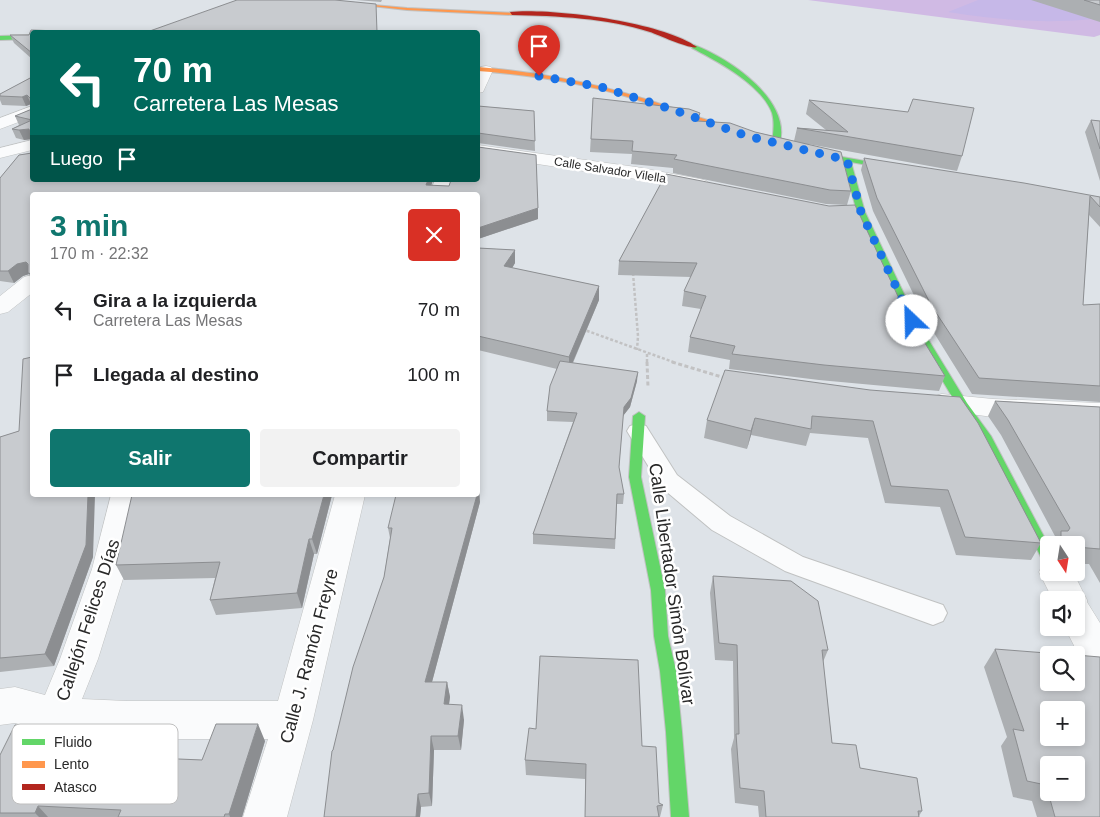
<!DOCTYPE html>
<html lang="es">
<head>
<meta charset="utf-8">
<style>
  :root { --surface:#fff; --page:#f2f2f2; --text:#202124; --muted:#757577; --accent:#0f766e }
  body { margin:0; font-family:Arial,sans-serif; background:var(--page); color:var(--text); height:100vh; display:flex; flex-direction:column; font-size:19px; white-space:nowrap }
  * { box-sizing:border-box; margin:0 }
  p { font-size:16px; color:var(--muted) }
  .icon { flex:none; width:28px; height:28px; fill:none; stroke:currentColor; stroke-width:2; stroke-linecap:round; stroke-linejoin:round }
  .map { position:relative; flex:1; overflow:hidden }
  .sheet { position:absolute; left:30px; top:192px; width:450px; height:305px; display:flex; flex-direction:column; background:var(--surface); border-radius:5px; box-shadow:0 2px 8px #0003 }
  .sheet>* { flex:none }
  .top-card { position:absolute; left:30px; top:30px; width:450px; height:152px; border-radius:5px; box-shadow:0 2px 8px #0003; background:#00695c; color:#fff; overflow:hidden }
  .needle { width:32px; rotate:168deg }
  .controls { position:absolute; left:1040px; top:536px; display:grid; gap:10px }
  .controls a { display:grid; place-items:center; width:45px; height:45px; border-radius:5px; background:var(--surface); box-shadow:0 2px 8px #0003; font-size:25px }
  .pin { position:absolute; display:grid; place-items:center; width:42px; height:42px; color:#fff; margin:-51px -21px; border-radius:50% 50% 50% 0; rotate:-45deg; box-shadow:0 0 5px #0007 }
  .pin .icon { rotate:45deg }
  .me { position:absolute; width:55px; margin:-28px; rotate:336deg; stroke-linejoin:round; filter:drop-shadow(0 0 4px #0008) }
  .turn { display:flex; align-items:center; gap:18px; height:105px; padding:0 20px; font-size:22px }
  .turn .icon { width:65px; height:65px; stroke-width:2.5 }
  .turn b { display:block; font-size:35px; line-height:42px }
  .then { display:flex; align-items:center; height:48px; padding:0 20px; background:#0003; gap:10px; font-size:19px }
  .round { display:grid; place-items:center; flex:none; width:52px; height:52px; border-radius:5px; background:var(--page) }
  .overview { display:flex; align-items:center; justify-content:space-between; height:85px; padding:0 20px }
  h1 { font-size:30px; font-weight:700; line-height:38px; color:var(--accent) }
  .button { display:flex; gap:10px; margin-top:auto; padding:10px 20px }
  .button a { flex:1; height:58px; border-radius:5px; background:var(--accent); color:#fff; font-size:20px; font-weight:700; line-height:58px; text-align:center }
  .button a+a { background:var(--page); color:var(--text) }
  ul { padding:0; list-style:none }
  li { display:flex; align-items:center; gap:15px; height:65px; padding:0 20px }
  li div { flex:1 }
  li b { display:block; font-size:19px }
  li em { font-style:normal }
  .map>svg:first-child { display:block }
  .green { fill:#d0bae4 }
  .pitch { fill:#c6b8e8 }
  .lines { fill:none; stroke-linecap:round; stroke-linejoin:round }
  .lane-casing { stroke:#c0c2c2; stroke-width:2 }
  .street-casing { stroke:#c0c2c2; stroke-width:1 }
  .fast-casing { stroke:#c0c2c2; stroke-width:2 }
  .slow-casing { stroke:#c0c2c2; stroke-width:2 }
  .jam-casing { stroke:#c0c2c2; stroke-width:2 }
  .path-far1 { stroke:#c2c2c3; stroke-width:2.5; stroke-dasharray:3 2; stroke-linecap:butt }
  .path { stroke:#c2c2c3; stroke-width:3; stroke-dasharray:4 2.5; stroke-linecap:butt }
  .lane { fill:#fafbfc; fill-rule:evenodd }
  .street { fill:#fafbfc; fill-rule:evenodd }
  .fast { fill:#63d668; fill-rule:evenodd }
  .slow { fill:#ff974d; fill-rule:evenodd }
  .jam { fill:#b3261e; fill-rule:evenodd }
  .wall { fill:#acafb2 }
  .shaded-wall { fill:#8c8e91 }
  .building { fill:#c8cbcf; stroke:#8c8e91; fill-rule:evenodd }
  .route { stroke:#1a73e8; stroke-width:9; stroke-dasharray:0 16.2 }
  .labels { text-anchor:middle; dominant-baseline:central; stroke-width:5; stroke-linejoin:round; paint-order:stroke }
  .far-street-label { font-size:12px; fill:#292929; stroke:#fff }
  .near-street-label { font-size:18px; fill:#292929; stroke:#fff }
  .key { fill:#fff; stroke:#bfbfbf; stroke-width:1 }
  .key-label { font-size:14px; fill:#292929 }
</style>
</head>
<body>
<div class="map">
<svg width="1100" height="817" viewBox="0 0 1100 817">
  <rect width="100%" height="100%" fill="#dee3e8"/>
  <path class="green" d="M808,0H1100V35L1094,37Z"/>
  <path class="pitch" d="M978,0H1077L1093,19C1042,24 999,20 948,12Z"/>
  <g class="lines">
    <g class="lane-casing">
      <path id="lane" d="M638,424L646,426L677,475L730,516L803,557L943,605L947,613L943,621L933,625L785,571L712,530L661,487L627,431L630,426Z"/>
    </g>
    <g class="street-casing">
      <path id="street" d="M486,66L491,67L493,70L483,92L478,93V73L481,67Z
        M32,106V117L0,129V118Z
        M32,140V150L0,158V148Z
        M478,145L636,167L700,179L707,181L709,185L707,189L700,191L636,179L478,155Z
        M435,180H453L449,195H429Z
        M32,275V293L8,312L0,314V296L24,277Z
        M942,394L993,399L1100,403V421L993,417L932,409L928,403L932,397Z
        M111,495H141L126,569L98,659L82,699L127,701H278L335,495H365L313,720L287,817H243L268,739H127L56,734L15,723L0,725V689L15,687L45,695L60,659L92,569Z
        M1049,561V572H1073L1087,600V602L1100,623V675L1087,671L1065,628H1076V600H1053L1039,572L1044,562Z"/>
    </g>
    <g class="fast-casing">
      <path id="fast" d="M32,35V39L0,40V36Z
        M694,45C729,58 794,101 779,146L772,144C773,134 775,123 772,113C762,85 717,61 692,48Z
        M803,150L899,167L903,169L899,171L851,162L865,212L917,321L967,403L991,436L1049,546V564L1044,563L980,437L957,405L907,321L857,212L843,161L803,154Z
        M639,412L645,416L641,477L665,590L668,636L676,671L682,732L689,817H671L666,732L660,671L654,636L651,590L629,477L633,416Z"/>
    </g>
    <g class="slow-casing">
      <path id="slow" d="M318,0L407,8L515,13L512,15L407,10Z
        M478,67C554,73 624,89 695,116C709,121 729,125 741,134L736,135C700,123 664,108 628,97C579,82 529,75 478,71Z"/>
    </g>
    <g class="jam-casing">
      <path id="jam" d="M510,12C553,8 662,22 697,47C691,50 659,35 650,32C606,18 558,16 512,15Z"/>
    </g>
    <path class="path-far1" d="M633,273L638,336L637,350
      M582,329L676,363
      M647,354V363"/>
    <path class="path" d="M647,362L648,387
      M672,362L725,378"/>
    <use href="#lane" class="lane"/>
    <use href="#street" class="street"/>
    <use href="#fast" class="fast"/>
    <use href="#slow" class="slow"/>
    <use href="#jam" class="jam"/>
  </g>
  <path class="wall" d="M356,0H382L381,2Z
    M1031,0H1100V22Z
    M31,30L88,32H32V59L14,43L10,35H29Z
    M32,77V106L31,104L26,106L2,105L0,100V94Z
    M593,98L755,132L794,141L797,128L826,130L806,114L809,100L962,156L957,171L808,144L851,191L847,205L826,204L673,173V168L631,164L632,154L590,152Z
    M478,106L534,111L535,151L478,143V144Z
    M32,109V139L24,140L16,138L12,129L19,125L15,116Z
    M1091,120L1100,121V181L1085,132Z
    M478,147L536,155L538,219L478,239V195H32V282L29,274L23,276L14,283L0,281V178L19,155L32,153V180H433L431,186H449L451,180H478Z
    M864,158L1100,197V227L1089,215L1083,305L1100,304V402L972,394L926,320L873,211L861,170Z
    M666,174L903,307L945,376L939,391L819,380L729,369L730,360L688,352L690,337L701,309L682,306L684,291L691,277L618,275L619,261Z
    M478,248L515,250V263L512,268L599,286V300L573,363L637,381L630,407L623,416L619,468L624,494L623,504H617L615,549L533,544V534L573,422L547,421V411L557,369L478,350Z
    M870,390L1041,543L1031,560L956,555L940,507L885,503L868,438L810,433L806,446L751,435L747,449L704,438L707,420Z
    M995,401L1100,407V583L1089,564H1076V545H1052L1056,538L1001,435L988,416Z
    M19,431L93,557L54,666L0,672V437Z
    M332,495L317,554H314L302,608L216,615L210,600L215,578L124,580L116,565Z
    M480,502L432,682H447L450,697L449,704L464,720L461,750H434L432,806L421,807L420,817H324L333,750L384,577L390,538L388,528Z
    M713,576L828,650L823,662L832,743L860,768L922,811L919,816V817H759L758,806L735,803L731,749L734,738L733,661L715,660L710,593Z
    M995,649L1100,817H1037L1032,801L1013,797L1001,746L1007,737L984,667Z
    M75,725L88,742L82,755L202,760L265,741L242,817H0V755Z
    M642,746L659,803L663,805L660,817H585V779L526,775L525,760Z"/>
  <path class="shaded-wall" d="M27,95L31,104L26,106L22,97Z
    M29,129L32,139L24,140L19,130Z
    M428,180H433L428,195L426,185Z
    M538,208V219L478,239V228Z
    M515,250V263L505,280L504,266Z
    M26,262L32,273H28L29,274L23,276L14,283L8,271L17,264Z
    M599,286V300L569,371V357Z
    M638,372L637,381L630,407L623,416L624,407Z
    M755,418L751,435L747,449L751,431Z
    M479,487L480,502L428,697L425,682Z
    M88,495H95L93,557L54,666L45,654Z
    M324,495H332L317,554L312,539Z
    M309,539L314,554L302,608L297,593Z
    M447,682L450,697L447,718L444,704Z
    M462,705L464,720L461,750L458,736Z
    M258,724L265,741L242,817H230L229,814Z
    M75,725L88,742L75,771L62,754Z
    M431,736L434,750L432,806L429,793Z
    M418,794L421,807L420,817H416Z
    M38,806L48,817H39L35,813Z"/>
  <path class="building" d="M237,0H335L376,4L377,32H147Z
    M1084,0H1100V5Z
    M31,30L88,32H32V53L10,35H29Z
    M32,77V98H30L27,95L22,97L0,96V94Z
    M593,98L689,109L700,113L697,121L730,123L755,132L841,152L851,191L830,190L674,159L677,155L632,151L633,141L591,139Z
    M913,99L974,108L962,156L797,128L848,132L809,100L908,112Z
    M478,106L534,111L535,141L478,133Z
    M32,109V133H30L29,129L19,130L12,129L32,120L15,116Z
    M1091,120L1100,121V149Z
    M478,147L536,155L538,208L478,228V195H32V274L28,273V264L26,262L17,264L8,271H0V178L19,155L32,153V180H428L426,185L449,186L451,180H478Z
    M864,158L1024,183L1100,197V207L1090,196L1083,305L1100,304V386L979,378L931,305L877,198Z
    M666,174L829,206L855,205L903,307L945,376L824,365L732,354L735,346L690,337L706,296L684,291L697,263L619,261Z
    M478,248L515,250L504,266L599,286L569,357L478,336Z
    M32,357V495H88L86,545L45,654L0,658V437L19,431L23,359Z
    M560,361L638,372L631,398L624,407L619,467L624,494H617L615,539L533,534L577,413L547,411L550,386Z
    M725,370L870,390L960,397L978,423L1041,543L965,537L948,490L891,486L873,421L812,416L811,429L755,418L751,431L707,420Z
    M995,401L1100,407V549L1076,547V545H1061V531H1068L1070,528L1008,420Z
    M132,495H324L312,539H309L297,593L210,600L220,562L116,565Z
    M396,495H477L425,682H447L444,704L462,705L458,736H431L429,793L418,794L416,817H324L332,751L333,750L353,667L384,577L392,528H388Z
    M713,576L791,581L818,601L828,650H822L832,743L856,745L860,768L917,778L922,811H918L919,817H766L764,791L740,788L736,734H739L737,645L719,643Z
    M995,649L1072,655H1049V682H1076V655L1100,657V817H1055L1046,785L1027,781L1013,729L1024,731ZM1049,710H1076V738H1049ZM1049,765H1076V792H1049Z
    M540,656L638,660L642,746L656,747L659,803L663,805L657,806L659,817H585L586,764L525,760L529,728L536,729Z
    M216,724H258L229,814H225L224,817H118L121,810L38,806L35,813H0V755L15,725H75L62,754L202,760Z"/>
  <g class="lines">
    <path class="route" d="M539,76L601,87L671,109L747,136L847,160L861,212L912,321"/>
  </g>
  <g class="labels">
    <g class="far-street-label">
      <text transform="translate(610 170) rotate(9)">Calle Salvador Vilella</text>
    </g>
    <g class="near-street-label">
      <text transform="translate(672 584) rotate(82)">Calle Libertador Simón Bolívar</text>
      <text transform="translate(88 620) rotate(-72)">Callejón Felices Días</text>
      <text transform="translate(309 656) rotate(-75)">Calle J. Ramón Freyre</text>
    </g>
  </g>
  <rect x="12" y="724" width="166" height="80" rx="8" class="key"/>
  <rect x="22" y="739" width="23" height="6" fill="#63d668"/>
  <rect x="22" y="761" width="23" height="7" fill="#ff974d"/>
  <rect x="22" y="784" width="23" height="6" fill="#b3261e"/>
  <g class="key-label">
    <text x="54" y="747">Fluido</text>
    <text x="54" y="769">Lento</text>
    <text x="54" y="792">Atasco</text>
  </g>
</svg>
<div class="controls">
<a><svg class="needle" viewBox="-14 -14 28 28"><path d="M0-13l5 13h-10z" fill="#e53935"/><path d="M0 13l5-13h-10z" fill="#757577"/></svg></a>
<a><svg class="icon" aria-label="sound" viewBox="0 0 24 24"><path d="M4 9h4l5-4v14l-5-4H4zM17 9q2 3 0 6"/></svg></a>
<a><svg class="icon" aria-label="search" viewBox="0 0 24 24"><circle cx="10" cy="10" r="6"/><path d="M15 15l6 6"/></svg></a>
<a>+</a>
<a>−</a>
</div>
<div class="pin" style="left:539px;top:76px;background:#d93025"><svg class="icon" aria-label="arrive" viewBox="0 0 24 24"><path d="M6 21V4h12l-3 4 3 4H6"/></svg></div>
<svg class="me" style="left:912px;top:321px" viewBox="-20 -20 40 40"><circle r="19" fill="#fff"/><path d="M0-13L10 11 0 6-10 11z" fill="#1a73e8"/></svg>
<div class="top-card">
<div class="turn"><svg class="icon" aria-label="left" viewBox="0 0 24 24"><path d="M17 20v-9H6M10 6l-5 5 5 5"/></svg><div><b>70 m</b>Carretera Las Mesas</div></div>
<div class="then">Luego<svg class="icon" aria-label="arrive" viewBox="0 0 24 24"><path d="M6 21V4h12l-3 4 3 4H6"/></svg></div>
</div>
<section class="sheet">
<div class="overview"><div><h1>3 min</h1><p>170 m · 22:32</p></div><a class="round" style="background:#d93025;color:#fff"><svg class="icon" aria-label="close" viewBox="0 0 24 24"><path d="M6 6l12 12M18 6L6 18"/></svg></a></div>
<ul>
<li><svg class="icon" aria-label="left" viewBox="0 0 24 24"><path d="M17 20v-9H6M10 6l-5 5 5 5"/></svg><div><b>Gira a la izquierda</b><p>Carretera Las Mesas</p></div><em>70 m</em></li>
<li><svg class="icon" aria-label="arrive" viewBox="0 0 24 24"><path d="M6 21V4h12l-3 4 3 4H6"/></svg><div><b>Llegada al destino</b></div><em>100 m</em></li>
</ul>
<div class="button"><a>Salir</a><a>Compartir</a></div>
</section>
</div>
</body>
</html>
